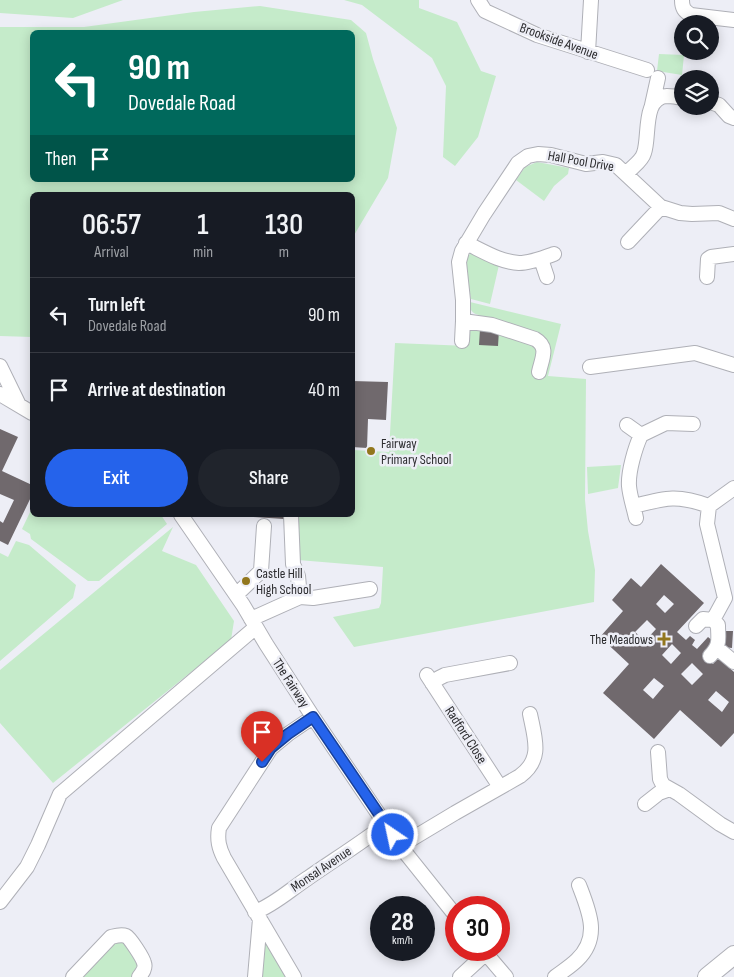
<!DOCTYPE html>
<html lang="en">
<head>
<meta charset="utf-8">
<style>
  :root { --surface:#171b24; --page:#20242c; --text:#f1f3f6; --muted:#9ea1a6; --line:#363941; --accent:#2563eb }
  body { margin:0; font-family:"Sofia Sans Condensed",sans-serif; background:var(--page); color:var(--text); height:100vh; display:flex; flex-direction:column; font-size:19px; white-space:nowrap }
  * { box-sizing:border-box; margin:0 }
  p { font-size:16px; color:var(--muted) }
  .icon { flex:none; width:28px; height:28px; fill:none; stroke:currentColor; stroke-width:2; stroke-linecap:round; stroke-linejoin:round }
  .map { position:relative; flex:1; overflow:hidden }
  .drawer { position:absolute; left:30px; top:192px; width:325px; height:325px; display:flex; flex-direction:column; background:var(--surface); border-radius:8px; box-shadow:0 2px 12px #0003 }
  .drawer>* { flex:none }
  .guide { position:absolute; left:30px; top:30px; width:325px; height:152px; border-radius:8px; box-shadow:0 2px 12px #0003; background:#00695c; color:#fff; overflow:hidden }
  .buttons { position:absolute; left:674px; top:15px; display:grid; gap:10px }
  .buttons a { display:grid; place-items:center; width:45px; height:45px; border-radius:50%; background:var(--surface); box-shadow:0 2px 12px #0003; font-size:25px }
  .speed { position:absolute; left:370px; top:896px; display:flex; gap:10px; font-size:25px; font-weight:700; text-align:center }
  .speed>* { display:grid; place-content:center; width:65px; height:65px; border-radius:50%; background:var(--surface); box-shadow:0 2px 12px #0003; line-height:1 }
  .speed small { font-size:12px; font-weight:400 }
  .speed .limit { border:8px solid #d22; background:#fff; color:#111 }
  .pin { position:absolute; display:grid; place-items:center; width:42px; height:42px; color:#fff; margin:-51px -21px; border-radius:50% 50% 50% 0; rotate:-45deg; box-shadow:0 0 5px #0007 }
  .pin .icon { rotate:45deg }
  .me { position:absolute; width:55px; margin:-28px; rotate:326deg; stroke-linejoin:round; filter:drop-shadow(0 0 4px #0008) }
  .turn { display:flex; align-items:center; gap:18px; height:105px; padding:0 15px; font-size:22px }
  .turn .icon { width:65px; height:65px; stroke-width:2.5 }
  .turn b { display:block; font-size:35px; line-height:42px }
  .then { display:flex; align-items:center; height:48px; padding:0 15px; background:#0003; gap:10px; font-size:19px }
  .eta { display:flex; justify-content:space-evenly; align-items:center; height:85px; text-align:center }
  .eta b { font-size:30px; font-weight:600; line-height:35px }
  .action { display:flex; gap:10px; margin-top:auto; padding:10px 15px }
  .action a { flex:1; height:58px; border-radius:30px; background:var(--accent); color:#fff; font-size:20px; font-weight:600; line-height:58px; text-align:center }
  .action a+a { background:var(--page); color:var(--text) }
  ul { padding:0; list-style:none }
  li { display:flex; align-items:center; gap:15px; height:75px; padding:0 15px; border-top:1px solid var(--line) }
  li div { flex:1 }
  li b { display:block; font-size:19px }
  li em { font-style:normal }
  .map>svg:first-child { display:block }
  .green { fill:#c5ebca; fill-rule:evenodd }
  .building { fill:#70696d; fill-rule:evenodd }
  .lines { fill:none; stroke-linecap:round; stroke-linejoin:round }
  .minor-casing { stroke:#afb0b7; stroke-width:16 }
  .major-casing { stroke:#afb0b7; stroke-width:20 }
  .minor { stroke:#fff; stroke-width:14 }
  .major { stroke:#fff; stroke-width:18 }
  .route-casing { stroke:#184099; stroke-width:12 }
  .route { stroke:#2563eb; stroke-width:9 }
  .poi-dot { fill:#92771d; stroke:#edeef6; stroke-width:2 }
  .labels { text-anchor:middle; dominant-baseline:central; stroke-width:5; stroke-linejoin:round; paint-order:stroke }
  .street-label { font-size:14px; fill:#2c2c2f; stroke:#edeef6 }
  .poi-label { font-size:14px; fill:#2c2c2f; stroke:#edeef6; text-anchor:start }
</style>
</head>
<body>
<div class="map">
<svg width="734" height="977" viewBox="0 0 734 977">
  <rect width="100%" height="100%" fill="#edeef6"/>
  <path class="green" d="M0,0H123L73,18L0,13Z
    M344,0H419V8L457,22L481,71L496,76L478,137L455,166L443,157L446,86L432,58L362,5Z
    M260,6L351,20L366,33L373,59L397,128L388,178L353,237L352,195H32V337L0,336V27H84L194,12ZM32,32H352V180H32Z
    M659,54L684,55L682,75L657,71Z
    M537,162L569,168L568,174L554,186L544,201L516,180L525,167Z
    M473,252L499,265L490,304L471,299C469,285 463,270 467,256Z
    M470,302L561,324L548,376L586,379L585,500L588,531L595,570L594,602L354,647L333,617L379,608L381,603L383,567L298,560L295,515H352L353,450L389,452L395,343L468,346L469,329H477L479,315C471,313 470,310 470,302Z
    M621,465L618,488L588,494L587,467Z
    M32,508V515H161L167,524L99,581H88L31,539L30,534L22,529Z
    M173,527L162,551L196,565L234,621L231,640L53,783L0,723V670Z
    M16,541L29,545L76,585L73,598L0,661V553L8,557Z
    M116,936L144,963L139,977H73Z
    M261,942H269L291,977H258Z"/>
  <path class="building" d="M480,329L499,330L498,346L479,345Z
    M352,381L388,382L386,420L368,419L367,448L352,447Z
    M0,429L18,437L2,471L32,485V495L8,545L0,541V521L3,523L14,500L0,494Z
    M254,515H284V519L254,517Z
    M661,564L704,603L677,632L686,640L690,636L695,640L692,645L697,649L708,637L714,642L703,654L713,664L718,658L734,672V733L721,747L680,710L654,739L603,693L629,664L600,637L623,611L612,600L631,578L641,587ZM664,595L674,604L665,613L656,604ZM647,620L656,629L645,641L635,632ZM672,644L681,653L671,664L662,655ZM692,663L703,674L692,685L681,674ZM654,678L664,686L653,699L643,690ZM716,691L729,702L722,712L708,700Z
    M724,631H733L732,648L723,647Z"/>
  <g class="lines">
    <g class="minor-casing">
      <path id="minor" d="M478,0L485,11L537,35L647,70
        M682,0C682,8 684,11 691,15L734,20
        M588,52L591,0
        M710,102L719,105L729,116L734,118
        M652,105L658,78
        M627,173C632,167 642,161 644,153C650,137 642,97 667,96C672,96 678,97 682,98
        M628,242L661,207
        M466,243C483,251 500,262 519,263C530,263 543,258 554,254
        M541,259L547,277
        M707,277L708,259L711,257L734,254
        M463,321L492,325L535,339C549,347 542,358 539,372
        M462,341L463,321V300L459,262L462,251L484,214L518,163L528,156L538,154L551,155L586,164L603,162L616,165L661,207L680,213L692,214L719,213L734,219
        M0,366L19,405
        M590,367L695,353L734,365
        M0,394L32,413
        M627,425L641,435C635,448 628,472 629,486C630,497 634,508 636,518
        M641,435L666,423L693,424
        M634,506C665,498 677,494 709,506L734,488
        M181,515L243,605L266,644L313,717L400,846L456,916
        M236,595L261,571L264,526
        M300,597L313,598L370,589
        M251,619L300,597L298,576L293,564L291,515
        M696,626L703,619L713,620L725,598L707,524L709,506
        M717,648L734,662
        M710,656C721,644 718,640 718,625L713,620
        M427,675L500,787
        M432,683L439,678L445,675L510,663
        M658,752L660,779L663,785L679,794L720,824L734,832
        M645,804L659,793L670,789
        M400,846L455,813L520,776C543,759 535,739 530,714
        M0,902L27,867L38,845L60,794L256,627
        M255,912C274,905 291,889 308,878C334,860 361,843 386,824
        M483,950L506,977
        M73,977L111,937C115,936 121,934 126,936C130,938 143,958 144,963C146,968 142,973 139,977
        M255,977L260,919
        M294,977L224,858C219,848 217,840 219,828L271,748L288,734L313,717
        M460,977L486,953
        M555,977C563,971 571,966 577,960C601,937 589,911 579,885"/>
    </g>
    <g class="major-casing">
      <path id="major" d="M707,977L734,955"/>
    </g>
    <use href="#minor" class="minor"/>
    <use href="#major" class="major"/>
  </g>
  <g class="lines">
    <g class="route-casing">
      <path id="route" d="M262,762L271,748L288,734L313,717L393,835"/>
    </g>
    <use href="#route" class="route"/>
  </g>
  <g class="poi-dot">
    <circle cx="371" cy="451" r="5"/>
    <circle cx="246" cy="581" r="5"/>
    <path d="M661.5 631.5h5v5h5v5h-5v5h-5v-5h-5v-5h5z"/>
  </g>
  <g class="labels">
    <g class="street-label">
      <text transform="translate(559 41) rotate(20)">Brookside Avenue</text>
      <text transform="translate(581 161) rotate(10)">Hall Pool Drive</text>
      <text transform="translate(291 683) rotate(57)">The Fairway</text>
      <text transform="translate(466 735) rotate(57)">Radford Close</text>
      <text transform="translate(321 869) rotate(-34)">Monsal Avenue</text>
    </g>
    <g class="poi-label">
      <text x="381" y="443">Fairway<tspan x="381" dy="16">Primary School</tspan></text>
      <text x="256" y="573">Castle Hill<tspan x="256" dy="16">High School</tspan></text>
      <text x="653" y="639" text-anchor="end">The Meadows</text>
    </g>
  </g>
</svg>
<div class="buttons">
<a><svg class="icon" aria-label="search" viewBox="0 0 24 24"><circle cx="10" cy="10" r="6"/><path d="M15 15l6 6"/></svg></a>
<a><svg class="icon" aria-label="layers" viewBox="0 0 24 24"><path d="M12 4l9 5-9 5-9-5zM3 14l9 5 9-5"/></svg></a>
</div>
<div class="speed"><div>28<small>km/h</small></div><div class="limit">30</div></div>
<div class="pin" style="left:262px;top:762px;background:#d93025"><svg class="icon" aria-label="arrive" viewBox="0 0 24 24"><path d="M6 21V4h12l-3 4 3 4H6"/></svg></div>
<svg class="me" style="left:393px;top:835px" viewBox="-20 -20 40 40"><circle r="17" fill="#2563eb" stroke="#fff" stroke-width="3"/><path d="M0-11L8 9 0 5-8 9z" fill="#fff"/></svg>
<div class="guide">
<div class="turn"><svg class="icon" aria-label="left" viewBox="0 0 24 24"><path d="M17 20v-9H6M10 6l-5 5 5 5"/></svg><div><b>90 m</b>Dovedale Road</div></div>
<div class="then">Then<svg class="icon" aria-label="arrive" viewBox="0 0 24 24"><path d="M6 21V4h12l-3 4 3 4H6"/></svg></div>
</div>
<section class="drawer">
<div class="eta">
<div><b>06:57</b><p>Arrival</p></div>
<div><b>1</b><p>min</p></div>
<div><b>130</b><p>m</p></div>
</div>
<ul>
<li><svg class="icon" aria-label="left" viewBox="0 0 24 24"><path d="M17 20v-9H6M10 6l-5 5 5 5"/></svg><div><b>Turn left</b><p>Dovedale Road</p></div><em>90 m</em></li>
<li><svg class="icon" aria-label="arrive" viewBox="0 0 24 24"><path d="M6 21V4h12l-3 4 3 4H6"/></svg><div><b>Arrive at destination</b></div><em>40 m</em></li>
</ul>
<div class="action"><a>Exit</a><a>Share</a></div>
</section>
</div>
</body>
</html>
